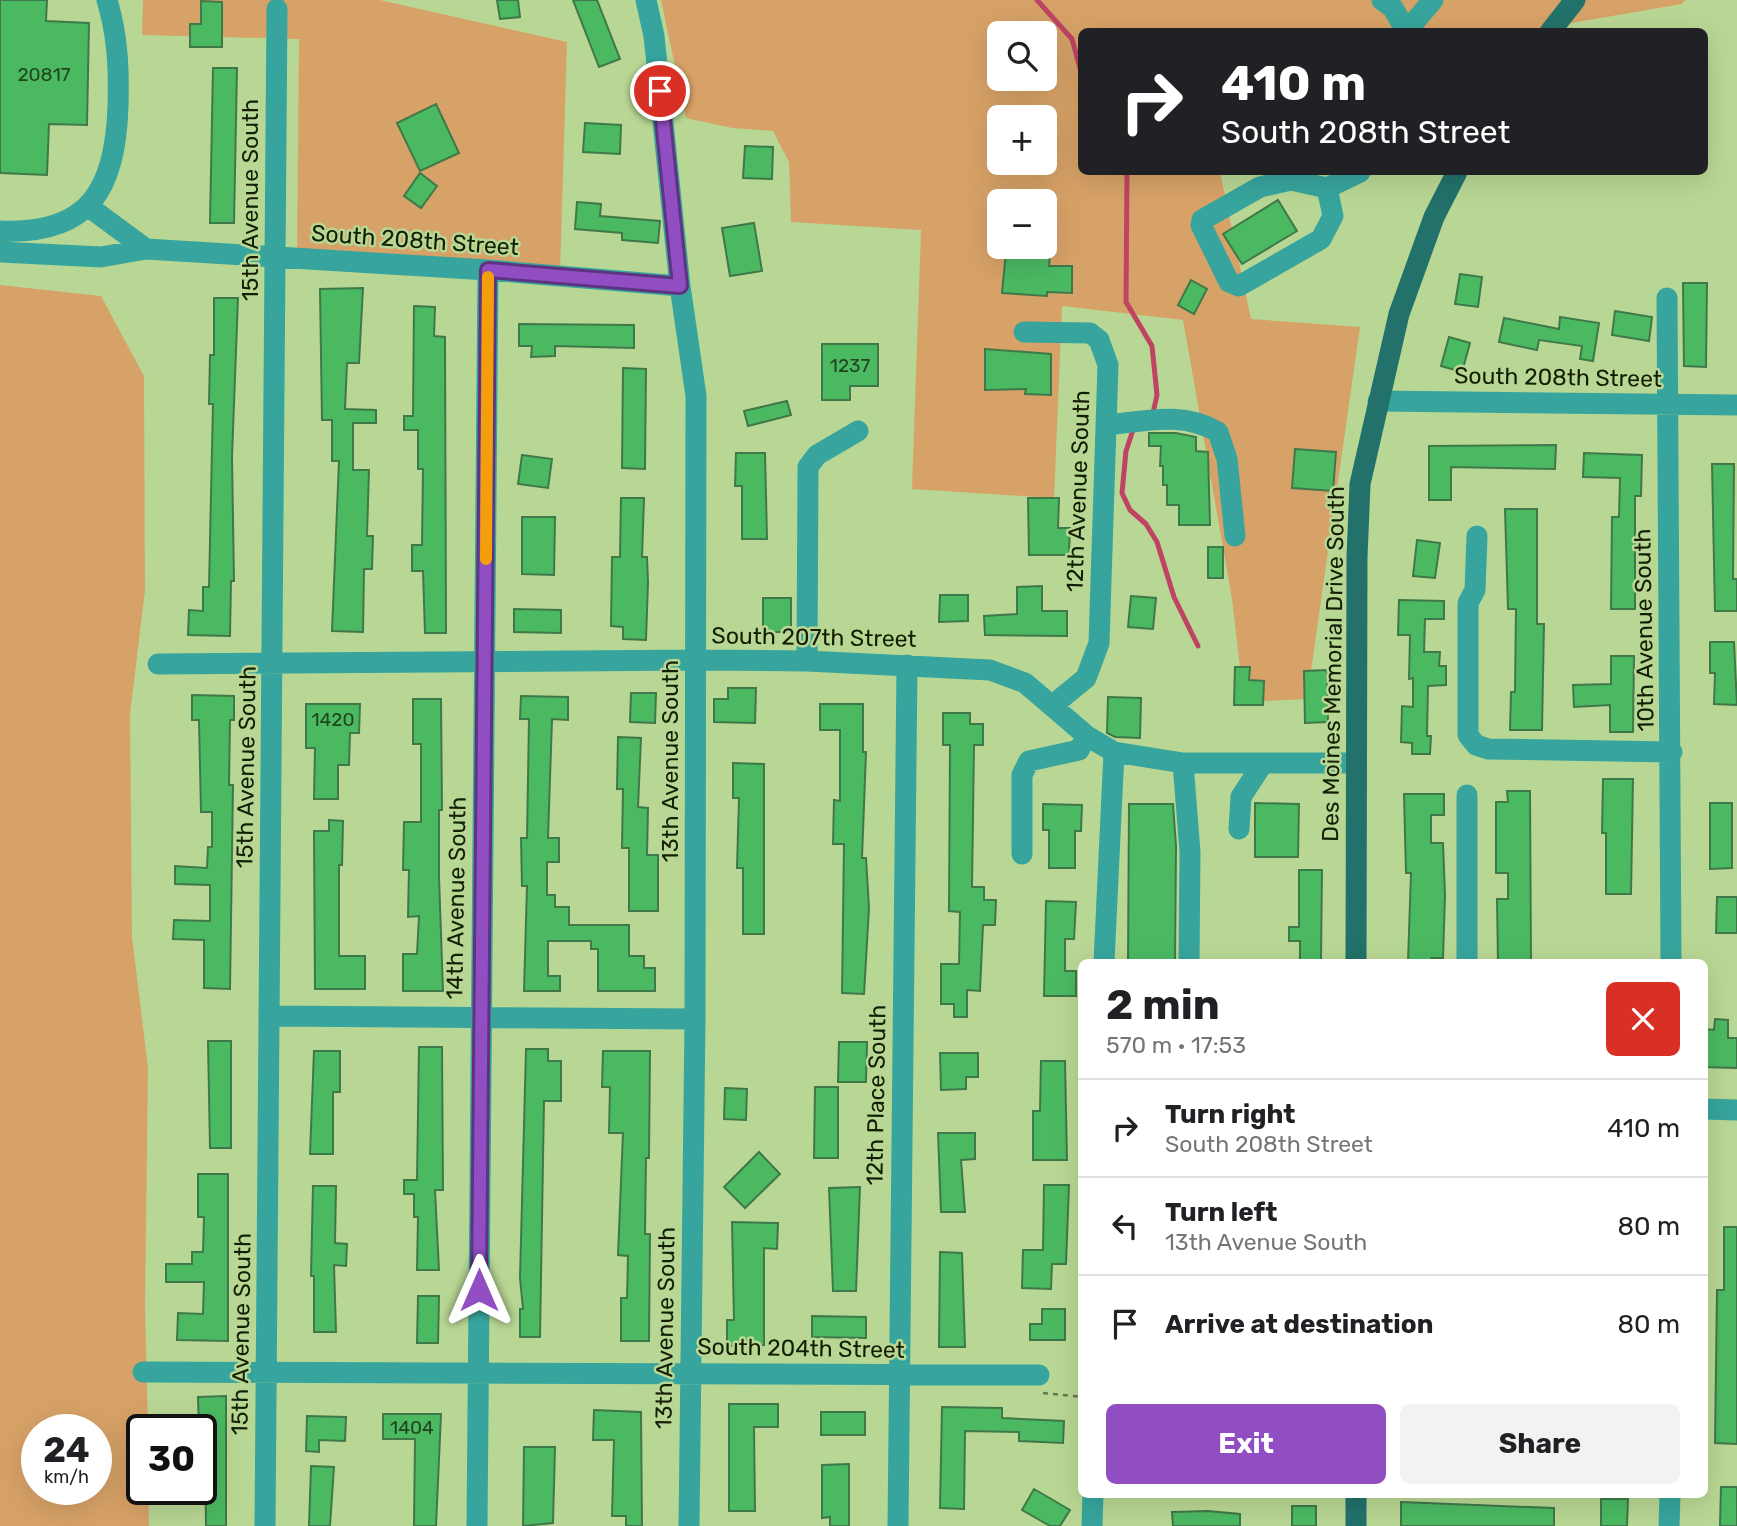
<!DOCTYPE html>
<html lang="en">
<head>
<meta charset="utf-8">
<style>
  :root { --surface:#fff; --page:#f2f2f2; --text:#202124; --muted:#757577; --line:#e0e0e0; --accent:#914ec3 }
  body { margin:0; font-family:Rubik,sans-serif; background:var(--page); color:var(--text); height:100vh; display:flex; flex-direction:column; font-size:26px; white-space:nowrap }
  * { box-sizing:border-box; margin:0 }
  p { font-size:23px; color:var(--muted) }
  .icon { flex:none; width:38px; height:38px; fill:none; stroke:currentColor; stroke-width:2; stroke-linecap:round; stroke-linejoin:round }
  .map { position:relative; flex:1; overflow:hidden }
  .details { position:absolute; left:1078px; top:959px; width:630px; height:539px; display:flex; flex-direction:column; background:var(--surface); border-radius:10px; box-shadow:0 7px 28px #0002 }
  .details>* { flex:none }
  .hud { position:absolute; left:1078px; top:28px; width:630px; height:147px; border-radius:10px; box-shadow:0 7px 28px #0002; background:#202124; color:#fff; overflow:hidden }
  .buttons { position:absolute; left:987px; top:21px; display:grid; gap:14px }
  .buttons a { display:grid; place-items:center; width:70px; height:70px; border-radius:10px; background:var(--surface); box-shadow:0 7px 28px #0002; font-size:35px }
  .speed { position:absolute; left:21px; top:1414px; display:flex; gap:14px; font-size:35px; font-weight:700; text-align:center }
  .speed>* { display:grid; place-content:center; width:91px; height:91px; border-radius:50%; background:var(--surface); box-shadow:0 7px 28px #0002; line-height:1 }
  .speed small { font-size:18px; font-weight:400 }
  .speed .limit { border:4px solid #111; border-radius:10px; background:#fff; color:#111 }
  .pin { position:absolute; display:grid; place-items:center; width:60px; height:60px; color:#fff; margin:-30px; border:4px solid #fff; border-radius:50%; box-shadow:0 2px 7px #0007 }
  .me { position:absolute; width:77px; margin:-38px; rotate:0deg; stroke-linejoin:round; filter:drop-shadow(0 0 5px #0008) }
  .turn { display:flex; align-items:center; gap:24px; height:147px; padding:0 28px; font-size:32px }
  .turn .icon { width:91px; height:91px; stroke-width:2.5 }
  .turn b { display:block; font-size:49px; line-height:60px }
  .round { display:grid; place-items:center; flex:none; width:74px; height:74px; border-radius:10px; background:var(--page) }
  .overview { display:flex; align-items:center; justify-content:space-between; height:119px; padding:0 28px }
  h1 { font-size:42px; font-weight:700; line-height:52px }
  .primary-button { display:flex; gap:14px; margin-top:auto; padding:14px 28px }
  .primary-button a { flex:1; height:80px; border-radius:10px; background:var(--accent); color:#fff; font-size:28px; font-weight:700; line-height:80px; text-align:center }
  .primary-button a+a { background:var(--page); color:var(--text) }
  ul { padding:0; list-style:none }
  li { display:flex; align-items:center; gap:21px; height:98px; padding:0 28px; border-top:2px solid var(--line) }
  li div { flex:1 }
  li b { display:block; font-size:26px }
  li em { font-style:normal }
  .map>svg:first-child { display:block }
  .green { fill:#d7a267; fill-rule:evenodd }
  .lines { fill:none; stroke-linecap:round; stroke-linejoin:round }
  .stream { stroke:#bf4464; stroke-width:5 }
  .building { fill:#4bb962; stroke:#3f7849; stroke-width:2 }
  .path { stroke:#657a4b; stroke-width:2.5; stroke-dasharray:5 5; stroke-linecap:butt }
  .minor { stroke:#37a59d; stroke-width:21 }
  .major { stroke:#23716b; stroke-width:21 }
  .route-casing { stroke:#5e337f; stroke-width:18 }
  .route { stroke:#914ec3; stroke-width:12 }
  .slow { stroke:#f59e0b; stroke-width:12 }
  .labels { text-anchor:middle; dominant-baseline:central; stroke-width:5; stroke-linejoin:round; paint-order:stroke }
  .number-label { font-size:19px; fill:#21451c }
  .street-label { font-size:23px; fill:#131e04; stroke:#b9d794 }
</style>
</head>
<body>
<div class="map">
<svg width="1737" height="1526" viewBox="0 0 1737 1526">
  <rect width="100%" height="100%" fill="#b9d794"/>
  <path class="green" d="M143,0H380L567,42L560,275L297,259L299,39L142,35Z
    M661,0H1685L1682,4L1542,28L1538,31L1082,32V172H1220L1251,319L1360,327L1307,699L1244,702L1232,599L1183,320L1062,306L1054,498L912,489L921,230L791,222L789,162L773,131L732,128L686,118ZM999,33H1045V79H999ZM999,117H1045V163H999ZM999,201H1045V247H999Z
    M0,285L101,296L144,376L145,590L130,714L132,937L148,1068L145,1306L148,1430H142V1489H148L149,1526H0ZM37,1430H96V1489H37Z"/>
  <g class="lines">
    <path class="stream" d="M1037,0L1072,39L1082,75
      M1127,172L1126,302L1152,346L1157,395L1153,413
      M1134,427L1126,451L1122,493L1130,510L1146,524L1157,542L1174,597L1198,646"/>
  </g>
  <path class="building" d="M0,0H47L46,21L89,23L87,125L49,124L47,175L0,173Z
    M497,0H518L520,17L500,19Z
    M573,0H597L620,59L599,67Z
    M201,1L222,2V47H190V24H201Z
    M213,68H237L234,223H210Z
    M436,104L459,153L420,171L397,123Z
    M585,123L621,125L620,154L583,152Z
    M745,146L773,147L772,179L743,178Z
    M420,173L437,186L421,208L404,196Z
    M1278,200L1297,231L1242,264L1223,234Z
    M577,202L601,204L600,216L660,221L658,243L622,240V233L575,229Z
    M754,223L762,271L730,276L722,228Z
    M1006,252L1050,255L1049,266H1072V293L1047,292V296L1002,293Z
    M1460,274L1482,277L1478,307L1455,304Z
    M1191,280L1207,289L1194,314L1178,305Z
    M1683,283H1707L1706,367L1684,366Z
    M363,288L359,363H347L345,409L376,410V423H353V470H369L367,536H373L372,569H364L363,632L332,631L339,461H332V420H322L320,289Z
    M214,298H238L232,457L234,581H231L230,636L188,635L189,610L203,611V587H209L213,404H209L210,355H214Z
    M414,306L435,307L434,336L445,337L446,633H425L423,571H412V545H422L423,469H418V430H404V416H413Z
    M1615,311L1652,317L1649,341L1612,335Z
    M1560,317L1599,323L1593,361L1580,359L1582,346L1539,340L1537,350L1499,342L1504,318L1559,329Z
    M519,324L634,325V348L555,346V356L531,357L532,346H519Z
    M1449,337L1470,343L1462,372L1441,366Z
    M822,344H878V386H850V400H822Z
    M985,349L1051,354V395L1025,394L1026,389L985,390Z
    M623,368L646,369L645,469L622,468Z
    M787,401L791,415L748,426L744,411Z
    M1149,433H1176L1196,437V451L1208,452L1210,525H1179V505H1167V485H1163V466H1160L1161,446H1149Z
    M1556,445L1555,469L1451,467V500H1429V446Z
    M1295,449L1336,452L1333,491L1292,488Z
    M736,453H765L767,539H742V486H735Z
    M1584,453L1642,455L1641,496H1635V609H1611L1612,517H1619L1620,478L1583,477Z
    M522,455L552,459L548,488L518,484Z
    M1712,464H1734L1733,579H1737V611H1715Z
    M621,498H644L642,557H647L648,582L646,640L623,639V627L611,626L612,557H620Z
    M1028,498H1059L1058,528H1070L1069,555H1029Z
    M1505,509H1537V624H1544L1542,730H1510L1511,692H1515L1516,609H1508Z
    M522,517H555L554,575L522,574Z
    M1417,540L1440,543L1435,578L1413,576Z
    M1208,547H1223V578H1208Z
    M1042,586V611H1067V636L985,635L984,616L1017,614V587Z
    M940,595H968V621L939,622Z
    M1131,596L1156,598L1153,629L1128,627Z
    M763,598H791V632H763Z
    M1399,600L1444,601V619H1425L1424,652H1440L1439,666H1446V685L1428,686L1427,736H1431L1430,754H1412V743L1401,742L1402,706L1413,707V678L1409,679L1410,635H1398Z
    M514,609L561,610V633L514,632Z
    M1710,642H1734L1737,705L1714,704L1715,673H1710Z
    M1611,656H1634L1633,732H1610V705L1574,707L1573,685L1611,684Z
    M1235,667H1250L1249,680L1264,681L1263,705H1234Z
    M1327,670L1328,722L1305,723L1304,671Z
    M728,688H756L755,723L714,722V699H728Z
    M631,693H656L655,723L630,722Z
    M192,695L234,696V720H230L229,785H233L230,989L204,988V940L173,939L174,920L210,921V885L175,884V866L207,868L208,847H212V812H201L199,720H192Z
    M521,696L568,697V720L552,719L548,838H559V862H547V895H555V907H569V925H629V956H644V968H655V991H598V949H591V941H548V976H560V991H524L527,886H522L521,838H527L529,719H520Z
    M1108,697L1141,698L1140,738L1115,737L1107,733Z
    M413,699H441L442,810H439V877L443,991H403V954H417L419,916L408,917L409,870H403L404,822H421V744H413Z
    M306,704H360L359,733H350L349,765H338V799H314L315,748H306Z
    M820,704H863V752H866L862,858H866L869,908L864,994L842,993L844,844H833L834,800L840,801V730H820Z
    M943,713H970V724H983V745H974L972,887H984V900H996L995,925H983L980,991L967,990V1017H954V1004H941V964H959L960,912L949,911L950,745H943Z
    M618,737L641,738L638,807L648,808L647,855H658V911H629V848H622L623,789H617Z
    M733,763L764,764V934H743V868H737L739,798H733Z
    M1603,779H1633L1631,894H1606V833H1602Z
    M1507,791H1530L1531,962H1498L1497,899H1508V873H1496V802H1508Z
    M1404,794H1444V815H1431V843H1443L1445,895L1443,958H1431V962H1408L1411,873H1406Z
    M1255,803L1299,804L1298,857H1255Z
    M1710,803H1732V868L1710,869Z
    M1043,804L1082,805L1081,831H1075V868H1049V830H1043Z
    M1129,804H1173L1176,846L1175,962H1128Z
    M329,820L343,821L342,865H339V956H365V989H315L314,831H329Z
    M1299,870H1322L1321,962H1300V941H1289V927H1299Z
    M1717,897H1737V933H1716Z
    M1046,901L1076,902L1074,939H1065V971H1076V996H1044Z
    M1715,1019L1728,1020V1038H1737V1068L1704,1067L1705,1029L1714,1030Z
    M208,1041H231V1148H210Z
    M839,1042H867L866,1082H838Z
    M419,1047H442L443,1190H435L439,1270H417L418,1217H414V1194H404V1180H417Z
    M526,1049H548V1061H561V1101H544L540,1337H520V1309H523L520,1278Z
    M314,1051H340V1092H333V1154H310Z
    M603,1051H650L649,1158H646L645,1234H650L649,1341H621V1298H627L628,1256L618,1255L623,1133H609L610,1087H602Z
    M940,1053H978V1077H966V1089L941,1090Z
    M1041,1061H1065L1067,1160H1033V1111H1040Z
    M815,1087H838V1158H814Z
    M725,1088L747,1089L746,1120L724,1119Z
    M938,1133H975V1159L961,1160L965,1212H941Z
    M759,1152L780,1174L745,1208L724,1187Z
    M198,1174H228V1341L177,1340L178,1313L203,1314L204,1282H166V1264H192V1252H203L204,1217H198Z
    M1044,1185H1069L1066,1264H1052L1051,1289L1022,1288L1023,1250H1043Z
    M313,1186H336L335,1243L347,1244L346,1266L334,1265L336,1332H314V1276H311Z
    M860,1187L856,1291H833L829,1188Z
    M732,1222L778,1223L777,1249L764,1248V1345L727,1346V1320H734Z
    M1724,1227H1737V1444L1715,1443L1717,1290H1724Z
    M940,1252L962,1253L965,1347H939Z
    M418,1296H439L438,1343H417Z
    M1042,1309H1065V1340H1030V1324H1042Z
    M812,1316L866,1317V1338L812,1337Z
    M226,1396V1526H206L205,1449H201V1430H199L198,1397Z
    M729,1404H778V1427H754L755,1511H729Z
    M942,1407L1002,1408V1418L1064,1421L1063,1443L1019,1441V1432L965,1431L964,1509L940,1508Z
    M594,1410L641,1412L642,1526H626V1516H612L614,1440H593Z
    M821,1412H865V1435H821Z
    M383,1414H441L436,1526H414L415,1439H383Z
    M307,1416L346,1417L345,1441L319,1440V1452L306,1451Z
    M524,1447H555L553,1523L523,1526Z
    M849,1464V1526H830V1517L822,1518V1465Z
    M311,1466L334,1467L330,1526H309Z
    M1721,1487H1737V1526H1720Z
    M1034,1489L1070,1510L1060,1526H1050L1022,1510Z
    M1601,1499H1628L1627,1526H1601Z
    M1401,1502L1554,1508V1526H1401Z
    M1292,1506H1316V1526H1292Z
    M1208,1511L1240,1514V1526H1173L1172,1512Z"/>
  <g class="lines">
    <path class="path" d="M1043,1393L1082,1397"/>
    <path class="minor" d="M646,0L654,36L680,286L696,396L695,1019L689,1526
      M1382,0L1393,8L1402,24L1411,26L1433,0
      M1327,188L1333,216L1321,239L1239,286L1229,282L1201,225L1202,220L1260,187L1291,180L1327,188L1360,172
      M89,207L146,249
      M0,231C90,235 115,189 118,107C119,69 118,37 107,0
      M0,252L101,257L146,249L488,270L680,286
      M1667,298L1671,962
      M1024,332L1090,333L1099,340L1108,365L1099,643L1086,678L1053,705
      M1378,401L1737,405
      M1106,425C1146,421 1182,411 1218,432L1227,459L1235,536
      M1477,536L1475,590L1468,603V735L1476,745L1488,749L1672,752
      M807,661L808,467L817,455L858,431
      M158,664L696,660L807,661L990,670L1025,683L1087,736L1114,752L1183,763H1356
      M1183,763L1190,852L1189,962
      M1467,795V962
      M1239,829L1241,797L1263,763
      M1022,854V775L1029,761L1079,750L1087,736
      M1104,962L1114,752
      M270,1016L695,1019
      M1704,1109L1737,1110
      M143,1372L1039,1375
      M265,1526L277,9
      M477,1526L488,270
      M898,1526L907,665
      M1092,1526L1093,1494
      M1669,1526L1670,1494"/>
    <path class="major" d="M1550,32L1575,0
      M1356,962L1357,557L1360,484L1399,314L1434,217L1457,172
      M1356,1494V1526"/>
  </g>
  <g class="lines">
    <g class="route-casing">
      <path id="route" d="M479,1290L488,270L680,286L660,91"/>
    </g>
    <use href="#route" class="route"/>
    <path class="slow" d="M486,559L488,277"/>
  </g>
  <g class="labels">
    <g class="number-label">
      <text x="44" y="74">20817</text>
      <text x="850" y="365">1237</text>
      <text x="333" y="719">1420</text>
      <text x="412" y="1427">1404</text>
    </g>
    <g class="street-label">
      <text transform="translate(250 200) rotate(-90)">15th Avenue South</text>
      <text transform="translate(415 240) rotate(4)">South 208th Street</text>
      <text transform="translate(1558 377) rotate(1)">South 208th Street</text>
      <text transform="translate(1078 491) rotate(-88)">12th Avenue South</text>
      <text transform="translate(1644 630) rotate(-91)">10th Avenue South</text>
      <text transform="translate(814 637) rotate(1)">South 207th Street</text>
      <text transform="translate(1333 664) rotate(-89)">Des Moines Memorial Drive South</text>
      <text transform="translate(670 761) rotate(-90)">13th Avenue South</text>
      <text transform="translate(246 767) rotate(-89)">15th Avenue South</text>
      <text transform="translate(456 898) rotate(-89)">14th Avenue South</text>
      <text transform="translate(876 1095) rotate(-89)">12th Place South</text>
      <text transform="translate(665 1328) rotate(-89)">13th Avenue South</text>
      <text transform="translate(241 1334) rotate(-89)">15th Avenue South</text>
      <text transform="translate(801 1348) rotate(1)">South 204th Street</text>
    </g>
  </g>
</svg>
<div class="buttons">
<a><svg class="icon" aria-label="search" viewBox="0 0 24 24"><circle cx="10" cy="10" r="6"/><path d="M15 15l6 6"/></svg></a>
<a>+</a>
<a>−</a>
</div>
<div class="speed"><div>24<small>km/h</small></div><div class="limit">30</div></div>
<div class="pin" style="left:660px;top:91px;background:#d93025"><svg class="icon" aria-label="arrive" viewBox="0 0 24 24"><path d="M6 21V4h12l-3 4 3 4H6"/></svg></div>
<svg class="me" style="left:479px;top:1290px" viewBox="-20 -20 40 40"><path d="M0-17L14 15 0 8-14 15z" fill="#914ec3" stroke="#fff" stroke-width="4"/></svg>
<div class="hud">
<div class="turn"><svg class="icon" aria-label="right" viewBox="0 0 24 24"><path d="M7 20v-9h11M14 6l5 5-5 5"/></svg><div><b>410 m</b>South 208th Street</div></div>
</div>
<section class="details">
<div class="overview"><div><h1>2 min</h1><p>570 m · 17:53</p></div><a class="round" style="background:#d93025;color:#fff"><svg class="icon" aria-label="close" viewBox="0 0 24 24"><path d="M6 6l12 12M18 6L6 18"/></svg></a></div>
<ul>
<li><svg class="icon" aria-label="right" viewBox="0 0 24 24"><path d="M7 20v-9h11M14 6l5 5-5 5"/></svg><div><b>Turn right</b><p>South 208th Street</p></div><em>410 m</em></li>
<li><svg class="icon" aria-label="left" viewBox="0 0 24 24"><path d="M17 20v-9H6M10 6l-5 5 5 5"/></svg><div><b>Turn left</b><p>13th Avenue South</p></div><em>80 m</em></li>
<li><svg class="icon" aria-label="arrive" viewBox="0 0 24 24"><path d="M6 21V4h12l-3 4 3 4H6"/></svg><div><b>Arrive at destination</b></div><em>80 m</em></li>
</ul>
<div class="primary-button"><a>Exit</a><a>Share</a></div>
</section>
</div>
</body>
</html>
